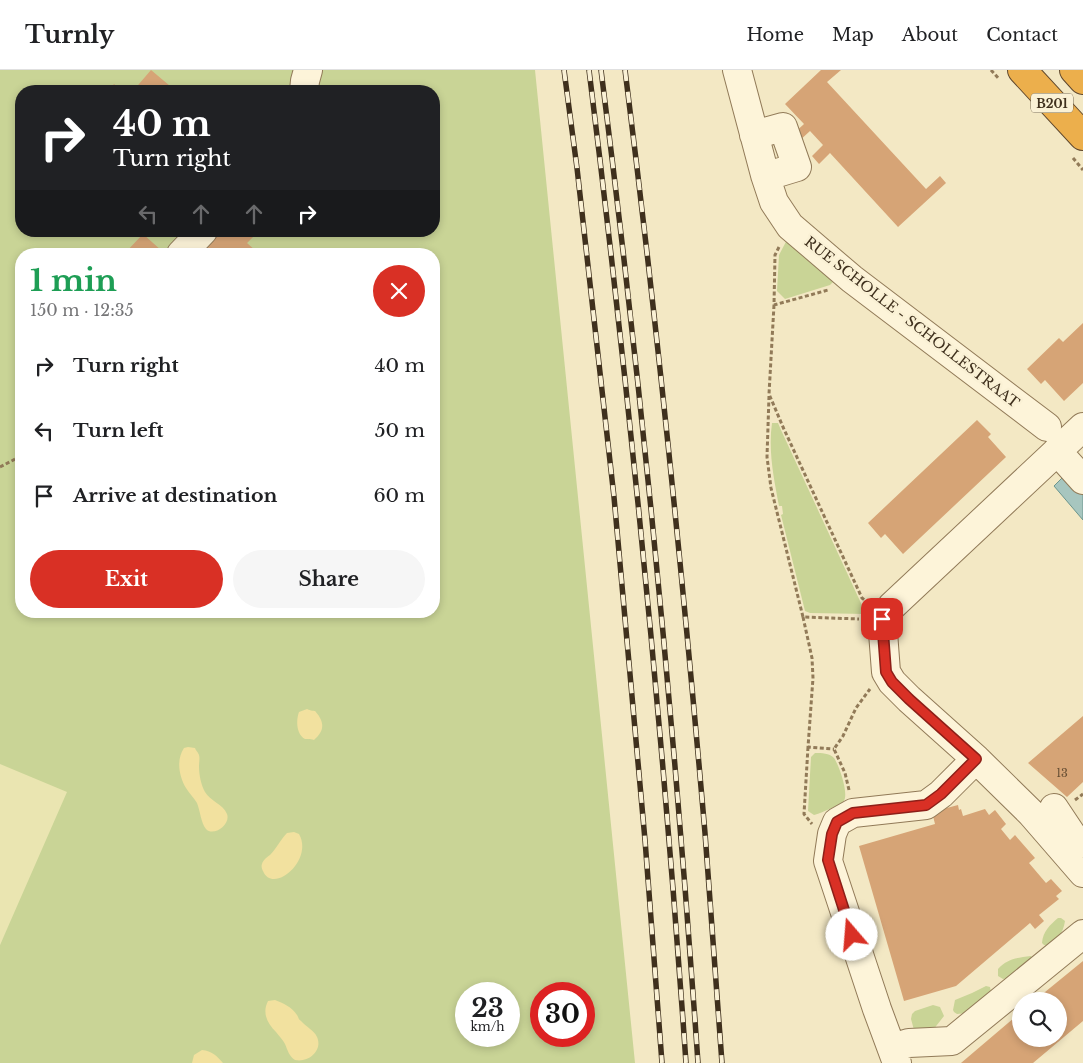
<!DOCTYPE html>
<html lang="en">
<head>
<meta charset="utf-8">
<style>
  :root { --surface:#fff; --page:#f6f6f6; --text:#202124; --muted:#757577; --line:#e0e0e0; --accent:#d93025 }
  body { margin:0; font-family:"Libre Baskerville",serif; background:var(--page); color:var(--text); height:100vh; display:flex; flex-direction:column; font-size:19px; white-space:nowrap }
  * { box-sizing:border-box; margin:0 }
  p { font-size:16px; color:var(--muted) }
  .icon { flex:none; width:28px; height:28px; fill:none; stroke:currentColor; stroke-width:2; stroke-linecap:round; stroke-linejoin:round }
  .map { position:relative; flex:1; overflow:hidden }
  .details { position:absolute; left:15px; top:178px; width:425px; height:370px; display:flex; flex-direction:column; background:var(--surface); border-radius:20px; box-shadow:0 2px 8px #0003 }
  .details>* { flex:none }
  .top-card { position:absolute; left:15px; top:15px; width:425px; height:152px; border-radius:20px; box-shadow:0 2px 8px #0003; background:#202124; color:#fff; overflow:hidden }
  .buttons { position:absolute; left:1012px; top:922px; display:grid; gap:10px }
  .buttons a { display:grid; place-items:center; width:55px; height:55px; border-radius:50%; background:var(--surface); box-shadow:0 2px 8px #0003; font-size:25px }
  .speed { position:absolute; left:455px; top:912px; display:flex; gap:10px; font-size:25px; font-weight:700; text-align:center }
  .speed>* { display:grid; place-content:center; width:65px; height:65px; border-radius:50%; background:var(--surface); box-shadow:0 2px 8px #0003; line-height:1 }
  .speed small { font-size:12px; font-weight:400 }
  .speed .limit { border:8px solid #d22; background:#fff; color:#111 }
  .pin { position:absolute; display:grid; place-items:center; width:42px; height:42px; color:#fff; margin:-21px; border-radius:10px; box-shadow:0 2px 8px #0006 }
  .me { position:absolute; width:55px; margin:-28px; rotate:342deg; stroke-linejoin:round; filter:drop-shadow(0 0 4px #0008) }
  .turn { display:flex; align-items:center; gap:18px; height:105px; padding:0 15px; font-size:22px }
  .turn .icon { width:65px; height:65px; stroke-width:2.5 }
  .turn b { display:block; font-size:35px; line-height:42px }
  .lanes { display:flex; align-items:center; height:48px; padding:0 15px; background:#0003; justify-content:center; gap:25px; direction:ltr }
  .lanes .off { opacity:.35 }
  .round { display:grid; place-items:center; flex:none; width:52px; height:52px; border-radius:26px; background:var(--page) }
  .summary { display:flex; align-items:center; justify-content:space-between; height:85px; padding:0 15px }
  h1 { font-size:30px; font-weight:800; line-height:38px; color:#1e9e55 }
  .button { display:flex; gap:10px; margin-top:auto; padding:10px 15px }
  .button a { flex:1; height:58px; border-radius:30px; background:var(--accent); color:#fff; font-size:20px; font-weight:800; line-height:58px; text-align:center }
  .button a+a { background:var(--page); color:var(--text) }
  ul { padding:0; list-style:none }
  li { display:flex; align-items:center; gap:15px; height:65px; padding:0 15px }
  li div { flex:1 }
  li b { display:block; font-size:19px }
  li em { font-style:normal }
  header { display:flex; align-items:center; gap:30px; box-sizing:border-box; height:70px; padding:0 25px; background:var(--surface); border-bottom:1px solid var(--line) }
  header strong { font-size:24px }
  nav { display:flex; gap:28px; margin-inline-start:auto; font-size:18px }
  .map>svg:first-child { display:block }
  .farmland { fill:#eae5b1 }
  .green { fill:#c9d496; fill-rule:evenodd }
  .sand { fill:#f2e19f }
  .water { fill:#a7c6bf; stroke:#6c968e }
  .building { fill:#d6a476 }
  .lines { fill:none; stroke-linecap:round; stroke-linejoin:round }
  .minor-casing { stroke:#917a58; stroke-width:30 }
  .highway-casing { stroke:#5f472c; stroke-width:30 }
  .path { stroke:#917a58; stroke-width:3; stroke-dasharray:4 2.5; stroke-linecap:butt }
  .minor { stroke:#fdf4d9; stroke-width:28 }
  .highway { stroke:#ecaf4c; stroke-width:28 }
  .rail-casing { stroke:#3f301d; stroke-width:5.5 }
  .rail { stroke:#faf1d5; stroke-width:4; stroke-dasharray:11; stroke-linecap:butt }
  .route-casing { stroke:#8d1f18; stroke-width:12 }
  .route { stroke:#d93025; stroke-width:9 }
  .labels { text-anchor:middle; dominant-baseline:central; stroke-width:5; stroke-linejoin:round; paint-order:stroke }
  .number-label { font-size:11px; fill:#654d33 }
  .shield { fill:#faf1d5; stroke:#776a54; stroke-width:1 }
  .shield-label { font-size:12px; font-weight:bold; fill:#3f301d }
  .street-label { font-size:14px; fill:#3f301d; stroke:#faf1d5 }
</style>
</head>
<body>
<header>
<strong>Turnly</strong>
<nav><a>Home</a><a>Map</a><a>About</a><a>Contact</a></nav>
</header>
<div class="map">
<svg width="1083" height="993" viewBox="0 0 1083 993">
  <rect width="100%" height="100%" fill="#f3e8c4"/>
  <path class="farmland" d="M0,690L69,718L55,757L0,875Z"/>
  <path class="green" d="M0,0H535L635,993H0V875L67,722L0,694ZM21,21H434V161H21ZM21,184H434V541H21ZM466,924H509V966H466ZM541,924H584V966H541Z
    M789,166L834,211L830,215L785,229L777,221L779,185Z
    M772,353H778L781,360L866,544L810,543L805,541L781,445L783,444L782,436H779C774,409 768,381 772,353Z
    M815,683C822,683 829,683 834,688C839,695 850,726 843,732C839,735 819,744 814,745L808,741L811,687Z
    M1058,848H1061L1065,851C1063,864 1058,868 1048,876L1044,875L1042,873C1043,861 1050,855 1058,848Z
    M1031,886L1033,889L1013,907L1003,909L998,906V899C1008,888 1017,888 1031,886Z
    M986,916L990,917L991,922L968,943L957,944L954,942L953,940L955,930L972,923Z
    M933,935L940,937L944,946L933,960H914L911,949L912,944L915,941Z"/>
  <path class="sand" d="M307,639C308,640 314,641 315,641C316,642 320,647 320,648C325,657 321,664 314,670C313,669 306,669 305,669C296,664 296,650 299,642Z
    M188,677L195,678C195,679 199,684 199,685C200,688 199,693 199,696C199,705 201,715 205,722C210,731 223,734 227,744C231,755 213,767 206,759C201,753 200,740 197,733C194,728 189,723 186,718C179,706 176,690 184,678Z
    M294,762L299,764C314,790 273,825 263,801C262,799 261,796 262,794C263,790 267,787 270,785C277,778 280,770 287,763Z
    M275,930C283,933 292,937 297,945C299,948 298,949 301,951C306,957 314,960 317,967C323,980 309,993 295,990C289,986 288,981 285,974C283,970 279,966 276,962C267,953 262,943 268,931Z
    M202,980C212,981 217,986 223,993H192L194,985Z"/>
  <path class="water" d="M1066,404L1083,423V450L1054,416Z"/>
  <path class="building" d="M151,0L176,21H133Z
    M821,0H841L827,12L926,119L940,106L946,113L898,157L830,83L819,94L812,86L823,75L810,61L798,72L792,65L804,54L785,34Z
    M114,14L122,21H109Z
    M221,161H259L247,173L256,181L253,184H200Z
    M143,164L162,181L159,184H124Z
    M1083,253V313L1064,331L1045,310L1041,314L1027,299L1059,268L1063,272Z
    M977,350L991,364L988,367L1006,387L903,484L885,464L881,468L868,453Z
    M1083,646V712L1067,727L1028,693Z
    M958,735L959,740L961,739L963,746L985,739L989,745L995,740L1006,754L1001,759L1010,770L1015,765L1035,788L1029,793L1046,813L1051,809L1062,821L1056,826L1059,829L1039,845L1044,851L1035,859L1030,853L956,916L904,931L859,776L935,754L932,742Z
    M1083,891V951L1033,993H961L1021,942V969H1059V931H1034Z"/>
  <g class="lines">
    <g class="minor-casing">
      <path id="minor" d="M737,0L765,105L774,132L790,156L852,209L1047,357
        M304,21L305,11L308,0
        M754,65L783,57L797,97L774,104L765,105
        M181,184L203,161
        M1083,357L892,536L882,549L886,602L892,612L909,629L976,689L1031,743L1083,803
        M1057,381L1083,410
        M1054,738L1078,774
        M892,978L909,973L952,971L1083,864
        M897,993L877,939L828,791L832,764L837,752L853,743L926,735L941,724L976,689"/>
    </g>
    <g class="highway-casing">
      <path id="highway" d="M1022,0L1083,66
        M1074,0L1083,10"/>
    </g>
    <path class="path" d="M991,0L999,9
      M1073,88L1083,100
      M779,177L775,185L774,235L828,220
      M774,235L769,324L783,357L862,528L867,532
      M769,326L767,387L771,418L803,547L859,549
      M0,397L21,386
      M803,547L812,588L813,608L808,677L834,679
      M808,677L804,744L812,754
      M849,720L845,703L834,679L843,666L856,638L870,619
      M1075,730L1083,724"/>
    <use href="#minor" class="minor"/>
    <use href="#highway" class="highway"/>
    <g class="rail-casing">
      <path id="rail" d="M564,0L577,98L614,427L645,770L662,993
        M589,0C630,330 663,661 686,993
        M601,0C643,330 675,661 698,993
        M625,0C657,254 683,508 705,763C711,840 716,916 722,993"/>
    </g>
    <use href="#rail" class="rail"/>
  </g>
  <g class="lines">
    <g class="route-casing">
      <path id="route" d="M852,865L828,790L832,764L837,752L853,743L926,735L941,724L976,689L909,629L892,612L886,602L882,549"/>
    </g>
    <use href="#route" class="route"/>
  </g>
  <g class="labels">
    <g class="number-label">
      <text x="1062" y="703">13</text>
    </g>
    <rect class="shield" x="1031" y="23.5" width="42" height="19" rx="4"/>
    <g class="shield-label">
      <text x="1052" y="33">B201</text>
    </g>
    <g class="street-label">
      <text transform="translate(912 252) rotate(38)">RUE SCHOLLE - SCHOLLESTRAAT</text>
    </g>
  </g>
</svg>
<div class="buttons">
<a><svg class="icon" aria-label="search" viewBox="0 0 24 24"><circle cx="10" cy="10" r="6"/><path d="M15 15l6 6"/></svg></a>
</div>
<div class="speed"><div>23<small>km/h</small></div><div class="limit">30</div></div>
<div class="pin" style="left:882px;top:549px;background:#d93025"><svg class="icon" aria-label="arrive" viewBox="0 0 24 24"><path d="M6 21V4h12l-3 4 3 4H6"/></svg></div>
<svg class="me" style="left:852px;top:865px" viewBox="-20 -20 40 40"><circle r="19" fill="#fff"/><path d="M0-13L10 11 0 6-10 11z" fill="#d93025"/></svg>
<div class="top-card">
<div class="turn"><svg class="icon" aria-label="right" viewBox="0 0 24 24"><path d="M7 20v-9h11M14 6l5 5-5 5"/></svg><div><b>40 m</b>Turn right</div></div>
<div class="lanes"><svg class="icon off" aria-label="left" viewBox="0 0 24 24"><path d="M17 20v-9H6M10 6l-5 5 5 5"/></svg><svg class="icon off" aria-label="ahead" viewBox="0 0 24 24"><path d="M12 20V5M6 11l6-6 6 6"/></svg><svg class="icon off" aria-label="ahead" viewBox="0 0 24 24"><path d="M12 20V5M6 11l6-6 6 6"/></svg><svg class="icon" aria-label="right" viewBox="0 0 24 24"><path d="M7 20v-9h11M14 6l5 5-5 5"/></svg></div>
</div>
<section class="details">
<div class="summary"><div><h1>1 min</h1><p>150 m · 12:35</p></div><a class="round" style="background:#d93025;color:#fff"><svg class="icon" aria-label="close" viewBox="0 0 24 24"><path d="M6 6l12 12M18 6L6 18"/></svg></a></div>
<ul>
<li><svg class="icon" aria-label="right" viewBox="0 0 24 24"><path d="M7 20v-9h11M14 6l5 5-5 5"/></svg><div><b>Turn right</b></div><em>40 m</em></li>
<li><svg class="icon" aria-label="left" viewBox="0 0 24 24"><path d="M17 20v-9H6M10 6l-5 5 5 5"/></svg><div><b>Turn left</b></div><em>50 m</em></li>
<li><svg class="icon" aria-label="arrive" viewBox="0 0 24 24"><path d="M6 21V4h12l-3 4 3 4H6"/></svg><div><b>Arrive at destination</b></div><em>60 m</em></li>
</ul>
<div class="button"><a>Exit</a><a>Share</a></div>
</section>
</div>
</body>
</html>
